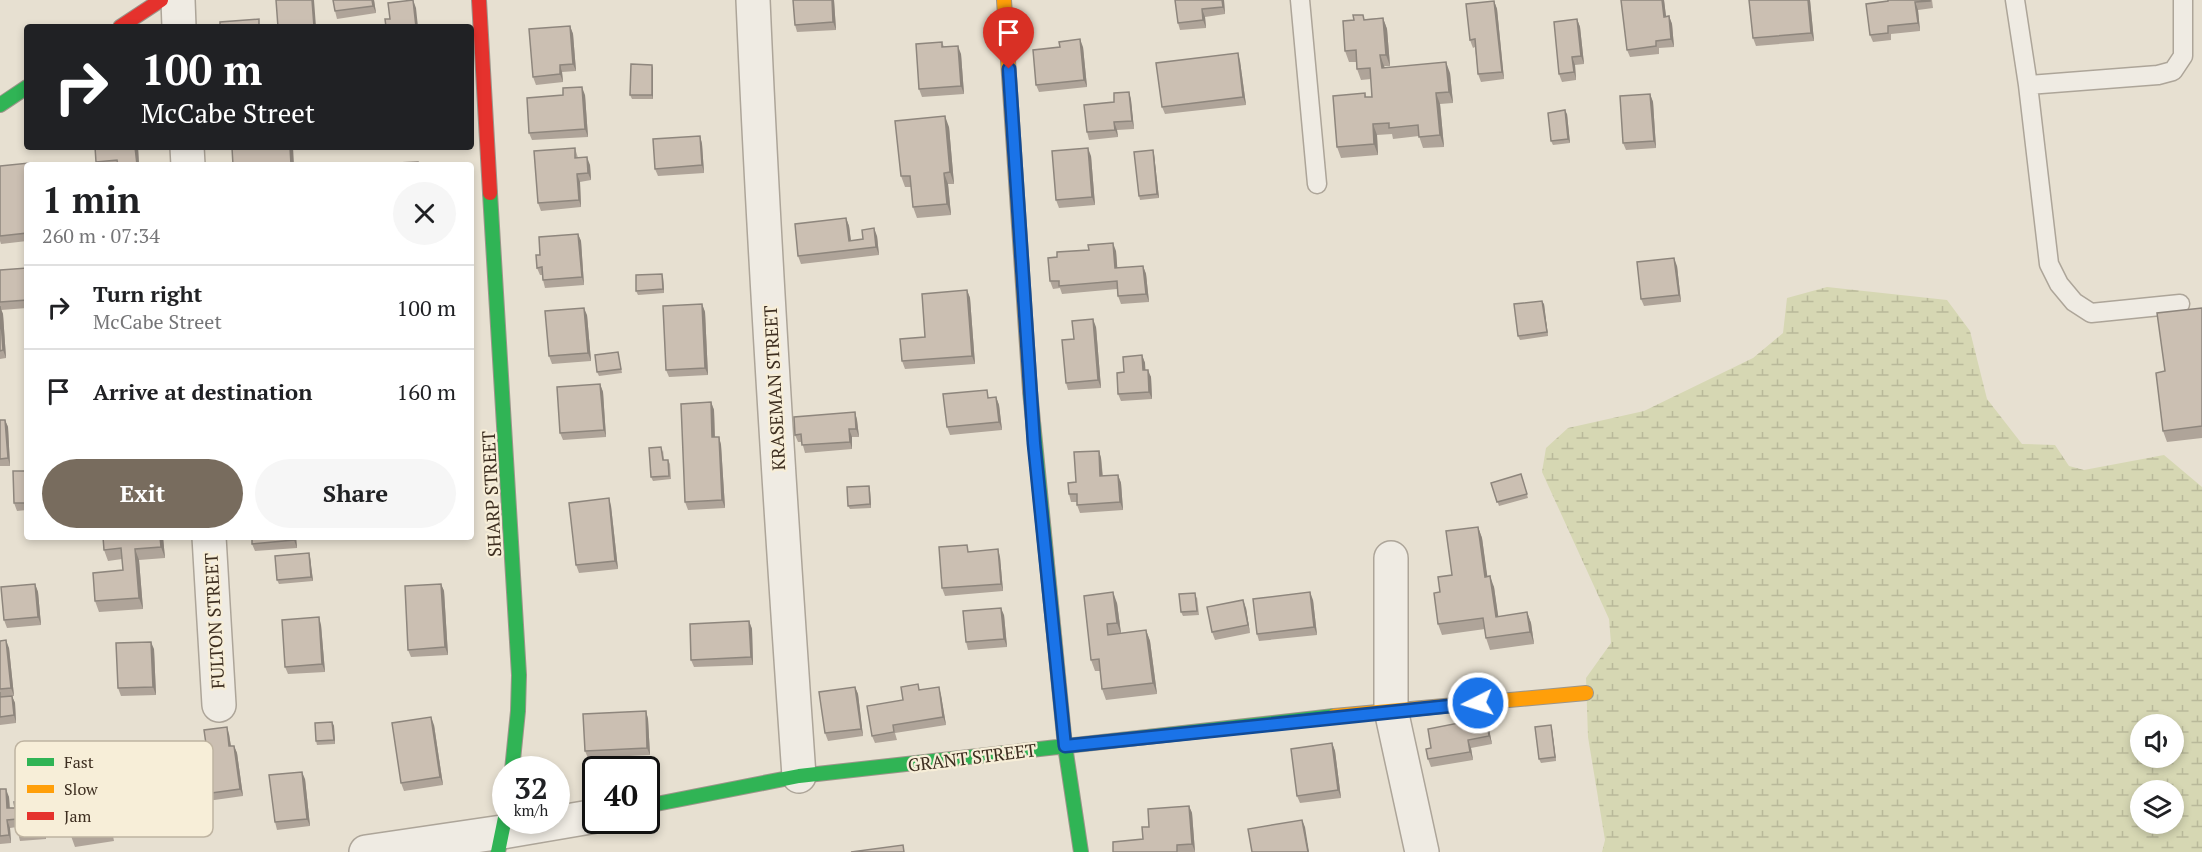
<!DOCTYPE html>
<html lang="en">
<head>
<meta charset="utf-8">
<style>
  :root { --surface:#fff; --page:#f6f6f6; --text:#202124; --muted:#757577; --line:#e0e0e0; --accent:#786c5e }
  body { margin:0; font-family:"PT Serif",serif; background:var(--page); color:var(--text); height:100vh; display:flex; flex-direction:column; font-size:22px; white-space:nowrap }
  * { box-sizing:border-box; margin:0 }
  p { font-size:20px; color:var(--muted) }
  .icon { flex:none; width:33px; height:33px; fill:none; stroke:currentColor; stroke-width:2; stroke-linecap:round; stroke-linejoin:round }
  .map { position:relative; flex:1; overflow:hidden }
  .side { position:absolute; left:24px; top:162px; width:450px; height:378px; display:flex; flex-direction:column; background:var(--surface); border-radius:6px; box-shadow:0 3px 9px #0003 }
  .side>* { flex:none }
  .top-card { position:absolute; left:24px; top:24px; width:450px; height:126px; border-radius:6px; box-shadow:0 3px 9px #0003; background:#202124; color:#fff; overflow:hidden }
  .buttons { position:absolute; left:2130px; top:714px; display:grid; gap:12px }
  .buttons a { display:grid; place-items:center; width:54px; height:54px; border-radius:50%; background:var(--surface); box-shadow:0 3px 9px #0003; font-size:30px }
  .speed { position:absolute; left:492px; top:756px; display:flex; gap:12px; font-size:30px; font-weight:700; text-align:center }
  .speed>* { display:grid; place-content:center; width:78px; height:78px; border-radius:50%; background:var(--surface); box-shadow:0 3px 9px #0003; line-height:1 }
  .speed small { font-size:15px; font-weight:400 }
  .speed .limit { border:3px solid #111; border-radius:9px; background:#fff; color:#111 }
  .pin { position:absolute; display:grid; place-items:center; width:51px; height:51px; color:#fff; margin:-62px -26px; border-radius:50% 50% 50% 0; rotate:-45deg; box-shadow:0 0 6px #0007 }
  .pin .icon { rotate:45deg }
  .me { position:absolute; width:66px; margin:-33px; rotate:265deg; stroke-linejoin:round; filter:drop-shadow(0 0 4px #0008) }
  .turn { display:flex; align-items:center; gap:21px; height:126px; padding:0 18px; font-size:27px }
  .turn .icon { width:78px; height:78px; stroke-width:2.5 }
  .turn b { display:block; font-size:42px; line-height:51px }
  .round { display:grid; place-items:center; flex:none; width:63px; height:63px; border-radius:32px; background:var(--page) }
  .headline { display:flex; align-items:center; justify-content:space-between; height:102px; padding:0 18px }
  h1 { font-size:36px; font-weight:800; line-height:45px }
  .cta { display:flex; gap:12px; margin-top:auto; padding:12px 18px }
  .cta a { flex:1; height:69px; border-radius:36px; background:var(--accent); color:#fff; font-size:24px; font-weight:800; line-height:69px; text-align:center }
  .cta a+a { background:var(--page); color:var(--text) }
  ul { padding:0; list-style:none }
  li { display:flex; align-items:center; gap:18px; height:84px; padding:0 18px; border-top:2px solid var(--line) }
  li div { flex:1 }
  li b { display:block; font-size:22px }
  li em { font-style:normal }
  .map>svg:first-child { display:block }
  .wetland { fill:url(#wetland-marsh); fill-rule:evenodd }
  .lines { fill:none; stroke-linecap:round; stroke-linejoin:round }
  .lane-casing { stroke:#ada599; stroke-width:21 }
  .street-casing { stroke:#ada599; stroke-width:36 }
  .fast-casing { stroke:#9c958a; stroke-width:16 }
  .slow-casing { stroke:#9c958a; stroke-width:16 }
  .jam-casing { stroke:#9c958a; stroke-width:16 }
  .lane { stroke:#efebe3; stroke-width:18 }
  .street { stroke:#efebe3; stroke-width:33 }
  .fast { stroke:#30b455; stroke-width:14 }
  .slow { stroke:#ff9f0a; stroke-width:14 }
  .jam { stroke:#e5322d; stroke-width:14 }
  .wall { fill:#afa499 }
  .shaded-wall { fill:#8e867d }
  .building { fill:#cbbfb2; stroke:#8e867d; stroke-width:1.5 }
  .route-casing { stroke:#114b97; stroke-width:15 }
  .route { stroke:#1a73e8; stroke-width:10 }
  .labels { text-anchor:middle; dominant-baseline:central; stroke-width:4.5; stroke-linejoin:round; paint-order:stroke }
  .street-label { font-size:18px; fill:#3d2e20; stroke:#f7eed8 }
  .key { fill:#f7eed8; stroke:#bfb4a1; stroke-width:1.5 }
  .key-label { font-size:16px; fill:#3d2e20 }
</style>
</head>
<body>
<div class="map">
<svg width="2202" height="852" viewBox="0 0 2202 852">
  <defs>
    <pattern id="wetland-marsh" width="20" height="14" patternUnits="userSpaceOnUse" patternTransform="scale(1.5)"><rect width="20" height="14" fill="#d6d7b3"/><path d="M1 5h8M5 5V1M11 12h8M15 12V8" fill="none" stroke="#b9b99a"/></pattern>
  </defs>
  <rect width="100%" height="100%" fill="#e7e0d1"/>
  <path class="wetland" d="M1827,287L1947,300L1970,331L1987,399L2022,444L2055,445L2069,466L2084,470L2164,455L2202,487V852H1602L1605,840L1588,737L1586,678L1611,643L1609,619L1542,472L1546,448L1568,428L1644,411L1753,358L1783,333L1787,298ZM2140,724H2174V758H2140ZM2140,790H2174V824H2140Z"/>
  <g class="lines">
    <g class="lane-casing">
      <path id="lane" d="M1300,0L1317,184
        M2015,0L2028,85L2049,264L2059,284L2074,302L2091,313L2180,304
        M2028,85L2158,75L2173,71L2183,56V0"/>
    </g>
    <g class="street-casing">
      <path id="street" d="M178,0L179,27
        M753,0C764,259 781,518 799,776
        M187,147L188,165
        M209,537L219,705
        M1391,558V710L1422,852
        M366,852L502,832L596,816"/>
    </g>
    <g class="fast-casing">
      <path id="fast" d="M0,105L27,87
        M490,193L519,675L518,711L512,770
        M1030,391L1065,746L1081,852
        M646,806L799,776L1334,716
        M498,852L506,813"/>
    </g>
    <g class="slow-casing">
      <path id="slow" d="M1004,0L1030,391
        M1334,716L1586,693"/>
    </g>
    <g class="jam-casing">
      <path id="jam" d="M479,0L490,193
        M120,27L161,0"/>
    </g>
    <use href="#lane" class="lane"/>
    <use href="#street" class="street"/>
    <use href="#fast" class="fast"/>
    <use href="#slow" class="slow"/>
    <use href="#jam" class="jam"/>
  </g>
  <path class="wall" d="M374,0L376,13L337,19L335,11Z
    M793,0H834L836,30L797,32L795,25Z
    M1175,0H1224L1225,14L1205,17L1206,28L1180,30L1178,23Z
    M1664,0L1666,17L1669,16L1672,24L1674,47L1659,48V54L1630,57L1627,50Z
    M1749,0H1810L1814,41L1756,46L1753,38Z
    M1888,0H1932L1933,8L1918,10L1920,31L1891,34V40L1873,42L1870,35Z
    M1494,1L1497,9L1504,79L1481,82L1478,74L1475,47L1473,48L1470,40Z
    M1383,18L1387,29L1390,66H1384L1385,67L1450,73L1453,103L1440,104L1444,147L1423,148L1419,136L1393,139L1392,134L1377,135L1378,155L1341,158L1337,147L1365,93L1366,97H1372L1371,79L1361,80L1357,69V62H1349L1345,51L1365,19Z
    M1577,19L1580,27L1584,64L1575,65L1576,80L1562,82L1559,74Z
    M570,26L573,34L576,71L562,72L563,82L536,85L533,77Z
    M942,42L944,47L961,54L964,94L922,97L919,89Z
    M1083,47L1087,87L1039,92L1036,85Z
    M1240,61L1246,105L1165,114L1162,107Z
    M653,68V99H632L630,95Z
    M1129,92L1131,100L1134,129L1117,130L1118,137L1089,140L1087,132L1114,102Z
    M1650,94L1653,102L1656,148L1626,150L1623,143Z
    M563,95H585L588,137L532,140L529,133Z
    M1567,114L1570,143L1553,145L1551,141Z
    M949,127L954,184H948L951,215L917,218L913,207L911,187H905L901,176Z
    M700,136L702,144L704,173L658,176L655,169Z
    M95,147H138L139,165H97Z
    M575,148L578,158L590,165L591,180L580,182L581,207L541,211L538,203Z
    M1153,150L1154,154L1159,198L1140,200L1139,196Z
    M1091,156L1095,205L1059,208L1056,200Z
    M29,163V165H27V241L1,244L0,241V166Z
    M846,218L849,226L851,241L863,239L877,236L879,255L801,264L798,256Z
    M578,234L581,241L584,285L545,288L543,280L542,275H540L537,268L540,255Z
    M1116,251L1117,268L1143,266L1146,274L1149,302L1121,304L1118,296L1117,289L1062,294L1060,288L1053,289L1050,281Z
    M1677,266L1681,302L1644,306L1641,299Z
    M27,268V308L1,310L3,314L6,358L0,359V270Z
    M663,277L664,293L638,295L636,291Z
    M967,290L970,298L975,364L905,369L902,361Z
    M702,304L705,312L708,375L669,377L666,370Z
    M1544,304L1548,336L1520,340L1518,336Z
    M2202,308V438L2167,442L2163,431L2165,371Z
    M587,315L591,361L552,364L549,356Z
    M1096,327L1101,388L1068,390L1066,383L1074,339Z
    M618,352L622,373L599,376L597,372Z
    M1142,355L1145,363V370L1151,377L1152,399L1121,401L1118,394L1124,372Z
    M600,384L603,392L606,437L563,440L560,433Z
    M996,397L999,405L1002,430L950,435L947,427L990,398Z
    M711,402L714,410L715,437H719L721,445L725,508L688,510L685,502Z
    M855,412L857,420L859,437H852V449L805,453L802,442H798L795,435Z
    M0,420H5L8,427L10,466H0Z
    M663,450L664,460H668L670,464L671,479L653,481L651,477Z
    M1099,451L1101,458L1103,476L1118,475L1121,483L1123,510L1080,513L1077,505V502H1071L1069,494L1076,482Z
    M27,471V510L17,511L14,503Z
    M1521,474L1528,498L1499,506L1491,483Z
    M869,486L870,490L871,508L850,509L848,506Z
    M611,506L618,569L579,573L576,565Z
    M1478,527L1482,538L1487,577L1494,587L1498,617L1527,612L1531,623L1534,644L1490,650L1486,638L1485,629L1442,635L1438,624L1440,592L1452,575Z
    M103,537H163L165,558L139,560L143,609L99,612L95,601L123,570L122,559L108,561L104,550Z
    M296,537L297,548L255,551L252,544Z
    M970,552L1000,557L1003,591L945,596L942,588Z
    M309,553L310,557L313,581L279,584L277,580Z
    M35,584L38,592L41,625L7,628L4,620Z
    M441,584L444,591L448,655L411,657L408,650Z
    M1084,596L1117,603L1121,633L1146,630L1150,641L1157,694L1106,700L1102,689L1100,671H1095L1091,660Z
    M1197,597L1199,615L1183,616L1181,612Z
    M1313,600L1317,635L1259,641L1257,634Z
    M1246,608L1250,633L1215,640L1212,632Z
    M1004,615L1007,647L968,650L966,642Z
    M749,621L752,629L753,665L694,667L691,660Z
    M321,625L325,672L288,674L285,667Z
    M0,641L9,648L14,696H12L15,703L16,723L0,725Z
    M154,649L156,695L121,696L118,688Z
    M855,687L858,694L863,736L828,741L825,733Z
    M920,690L941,695L946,725L895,733L897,740L875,743L872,736L903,700Z
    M646,711L648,719L650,755L588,758L585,751Z
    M1485,711L1487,719L1492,744L1471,748L1473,760L1431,767L1428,759L1431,748L1464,722Z
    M332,722L334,726L335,744L317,745L316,741Z
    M434,725L443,785L404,791L401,783Z
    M1551,725L1552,729L1556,761L1541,763L1539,759Z
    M229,734L231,746H234L237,753L243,796L200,802L197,795L207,751Z
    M1332,743L1335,751L1341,798L1300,803L1297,796Z
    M169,772L173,783L177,819L141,824L138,818L128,819L130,833L113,836L114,841L75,847L71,836L133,786Z
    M305,779L310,826L277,830L275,822Z
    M0,789L9,797L10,808L44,807L46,839L20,841L18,833L17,827L10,828L11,843L0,844Z
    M1189,806L1192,813L1195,852H1113L1143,839L1149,827Z"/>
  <path class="shaded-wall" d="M312,0H314L316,27H314Z
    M372,0H374L376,13L373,6Z
    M413,0L416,8L418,27H416Z
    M832,0H834L836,30L833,22Z
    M1222,0H1224L1225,14L1223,7Z
    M1662,0H1664L1667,24L1664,17Z
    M1808,0H1810L1814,41L1811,33Z
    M1494,1L1497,9L1504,79L1502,72Z
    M1915,2L1918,10L1920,31L1918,23Z
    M1202,9L1205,17L1206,28L1203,20Z
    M1669,16L1672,24L1674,47L1671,39Z
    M1383,18L1387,29L1390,66L1386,55Z
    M1577,19L1580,27L1584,64L1581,56Z
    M570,26L573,34L576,71L573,64Z
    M1080,39L1083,47L1087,87L1084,80Z
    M958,46L961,54L964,94L961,86Z
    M1238,53L1240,61L1246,105L1243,97Z
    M1380,55L1384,66L1386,79L1382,68Z
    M1572,57L1575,65L1576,80L1574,72Z
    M1446,62L1450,73L1453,103L1449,92Z
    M560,65L562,72L563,82L560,74Z
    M652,65L653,68V99L652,95Z
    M582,87L585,95L588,137L585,129Z
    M1129,92L1131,100L1134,129L1132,121Z
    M1436,93L1440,104L1444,147L1440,135Z
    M1650,94L1653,102L1656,148L1654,141Z
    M1565,110L1567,114L1570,143L1568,139Z
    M945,116L949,127L954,184L950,172Z
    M1114,122L1117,130L1118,137L1115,130Z
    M1373,124L1377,135L1378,155L1374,144Z
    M700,136L702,144L704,173L702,165Z
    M135,147H138L139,165H137Z
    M290,147H293L294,165H291Z
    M1088,148L1091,156L1095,205L1092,197Z
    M1153,150L1154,154L1159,198L1157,194Z
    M587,157L590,165L591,180L588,173Z
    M944,173L948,184L951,215L947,204Z
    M577,174L580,182L581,207L579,200Z
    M846,218L849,226L852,249L849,241Z
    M874,228L877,236L879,255L876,247Z
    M578,234L581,241L584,285L582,277Z
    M1113,243L1116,251L1118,276L1115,268Z
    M1674,258L1677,266L1681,302L1679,295Z
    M1143,266L1146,274L1149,302L1146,294Z
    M662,274L663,277L664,293L663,289Z
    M967,290L970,298L975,364L972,356Z
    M1542,301L1544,304L1548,336L1547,332Z
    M702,304L705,312L708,375L705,368Z
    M0,306L3,314L6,358L3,350Z
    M584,308L587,315L591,361L588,353Z
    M1093,319L1096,327L1101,388L1098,380Z
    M1142,355L1145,363L1146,378L1143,370Z
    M1148,370L1151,377L1152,399L1149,392Z
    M600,384L603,392L606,437L604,430Z
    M996,397L999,405L1002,430L999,422Z
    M711,402L714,410L715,445L712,437Z
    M855,412L857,420L859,437L856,429Z
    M5,420L8,427L10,466L8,458Z
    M849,429L852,437V449L850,442Z
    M719,437L721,445L725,508L722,500Z
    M1099,451L1101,458L1103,484L1100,476Z
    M1118,475L1121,483L1123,510L1120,502Z
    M869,486L870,490L871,508L870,504Z
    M609,498L611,506L618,569L615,561Z
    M1478,527L1482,538L1489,588L1485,577Z
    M160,537H163L165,558L161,547Z
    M294,537H296L297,548L294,540Z
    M135,549L139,560L143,609L139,598Z
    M998,549L1000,557L1003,591L1001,584Z
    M309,553L310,557L313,581L311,577Z
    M1490,576L1494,587L1500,628L1496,617Z
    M35,584L38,592L41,625L38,617Z
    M441,584L444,591L448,655L445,647Z
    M1113,592L1117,603L1121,634L1117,623Z
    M1310,592L1313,600L1317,635L1314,627Z
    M1243,600L1246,608L1250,633L1248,625Z
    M1001,608L1004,615L1007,647L1004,639Z
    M1527,612L1531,623L1534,644L1530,632Z
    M319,617L321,625L325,672L322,664Z
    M749,621L752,629L753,665L751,657Z
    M1146,630L1150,641L1157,694L1153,683Z
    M6,640L9,648L14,696L11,688Z
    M151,642L154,649L156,695L153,687Z
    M855,687L858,694L863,736L861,729Z
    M939,687L941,695L946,725L943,717Z
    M12,696L15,703L16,723L14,715Z
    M646,711L648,719L650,755L647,748Z
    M1485,711L1487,719L1492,744L1489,736Z
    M431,717L434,725L443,785L440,777Z
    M332,722L334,726L335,744L334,740Z
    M1551,725L1552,729L1556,761L1555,757Z
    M227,727L229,734L232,754L229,746Z
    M1468,740L1471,748L1473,760L1470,752Z
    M1332,743L1335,751L1341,798L1338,790Z
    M234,746L237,753L243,796L240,789Z
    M169,772L173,783L177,819L173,808Z
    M302,772L305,779L310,826L307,819Z
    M6,789L9,797L10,816L7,808Z
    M41,800L44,807L46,839L43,831Z
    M1189,806L1192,813L1195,852L1192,844Z
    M124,808L128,819L130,833L126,822Z
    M7,820L10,828L11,843L9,835Z
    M1302,820L1305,827L1309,852H1308Z"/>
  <path class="building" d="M276,0H312L314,27H278Z
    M333,0H372L373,6L335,11Z
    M413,0L416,27H386L385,19H390L388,3Z
    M793,0H832L833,22L795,25Z
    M1175,0H1222L1223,7L1202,9L1203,20L1178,23Z
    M1621,0H1662L1664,17L1669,16L1671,39L1656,41V46L1627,50Z
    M1749,0H1808L1811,33L1753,38Z
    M1888,0H1930V1L1915,2L1918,23L1888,26V33L1870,35L1866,4L1888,1Z
    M1494,1L1502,72L1478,74L1475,39L1470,40L1466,4Z
    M1353,15H1363L1364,20L1383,18L1386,55H1380L1382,68L1446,62L1449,92L1436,93L1440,135L1419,137L1418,125L1389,128V123L1373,124L1374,144L1337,147L1333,96L1365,93V97H1372L1370,68L1357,69L1356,50L1345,51L1343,21L1354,20Z
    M259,19V27H220V22Z
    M1577,19L1581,56L1572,57L1574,72L1559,74L1554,22Z
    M570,26L573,64L560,65V74L533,77L529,29Z
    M1080,39L1084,80L1036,85L1033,50L1060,47L1059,42Z
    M942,42V47L958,46L961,86L919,89L916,44Z
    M1238,53L1243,97L1162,107L1156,63Z
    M631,64L652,65V95H630Z
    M582,87L585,129L529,133L527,98L563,95V88Z
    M1129,92L1132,121L1114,122L1115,130L1087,132L1084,105L1114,102V93Z
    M1650,94L1654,141L1623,143L1620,96Z
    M1565,110L1568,139L1551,141L1548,113Z
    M945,116L950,172L944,173L947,204L913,207L910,176H901L895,121Z
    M700,136L702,165L655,169L653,139Z
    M95,147H135L137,165H118L117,160L96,162Z
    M252,147H290L291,165H233L232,148Z
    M575,148V158L587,157L588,173L577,174L579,200L538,203L534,151Z
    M1088,148L1092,197L1056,200L1052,151Z
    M1153,150L1157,194L1139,196L1134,152Z
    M418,162V165H375V164Z
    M29,163V165H27V233L0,236V166Z
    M846,218L849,241L863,239L862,230L874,228L876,247L798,256L795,224Z
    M578,234L582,277L543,280L542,267L537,268L536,255H540L539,237Z
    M1113,243L1115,268L1143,266L1146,294L1118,296L1117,281L1059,286V281H1050L1048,258L1057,257V252L1089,250L1088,245Z
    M1674,258L1679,295L1641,299L1637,262Z
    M27,268V300L0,302V270Z
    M662,274L663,289L636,291V275Z
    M967,290L972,356L902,361L900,339L925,337L922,294Z
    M1542,301L1547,332L1518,336L1514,304Z
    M702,304L705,368L666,370L663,306Z
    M0,306L3,350L0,351Z
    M584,308L588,353L549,356L545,311Z
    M2202,308V426L2163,431L2156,373L2165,371L2157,313Z
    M1093,319L1098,380L1066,383L1062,340L1074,339L1072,321Z
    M618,352L621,369L597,372L595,355Z
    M1142,355L1143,370H1148L1149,392L1118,394L1117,373L1124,372L1123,357Z
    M600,384L604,430L560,433L557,387Z
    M987,390L988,398L996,397L999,422L947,427L943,394Z
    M711,402L712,437H719L722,500L685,502L681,404Z
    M855,412L856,429H849L850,442L802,445L801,434L795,435L794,417Z
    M0,420H5L8,458L0,459Z
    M661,447L663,460H668L669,476L651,477L649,448Z
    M1099,451L1100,476L1118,475L1120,502L1077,505V494H1069L1068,483L1076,482L1074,452Z
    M13,471H27V503H14Z
    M1521,474L1527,494L1497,502L1491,483Z
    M869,486L870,504L848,506L847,487Z
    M609,498L615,561L576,565L569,503Z
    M1478,527L1485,577L1490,576L1496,617L1527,612L1530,632L1486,638L1483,618L1438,624L1434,593L1440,592L1438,577L1452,575L1446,531Z
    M103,537H160L161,547L135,549L139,598L95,601L93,573L123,570L121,548L104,550Z
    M252,537H294V540L252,544Z
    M967,545L968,552L998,549L1001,584L942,588L939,547Z
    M309,553L311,577L277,580L275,556Z
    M35,584L38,617L4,620L1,587Z
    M441,584L445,647L408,650L405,586Z
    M1113,592L1117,623L1107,624L1108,635L1146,630L1153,683L1102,689L1099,659L1091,660L1084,596Z
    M1310,592L1314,627L1257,634L1253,599Z
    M1195,593L1197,611L1181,612L1179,594Z
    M1243,600L1248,625L1212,632L1207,607Z
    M1001,608L1004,639L966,642L963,611Z
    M319,617L322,664L285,667L282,620Z
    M749,621L751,657L691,660L690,624Z
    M6,640L11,688L0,689V641Z
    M151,642L153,687L118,688L116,643Z
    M918,684L919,690L939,687L943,717L893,725L894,732L872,736L867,706L903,700L901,687Z
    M855,687L861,729L825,733L819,692Z
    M0,692V697L12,696L14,715L0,717Z
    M646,711L647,748L585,751L583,714Z
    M1485,711L1489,736L1468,740L1470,752L1428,759L1426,749L1431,748L1428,729L1464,722L1463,715Z
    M431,717L440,777L401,783L392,723Z
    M332,722L334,740L316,741L315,723Z
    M1551,725L1555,757L1539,759L1535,727Z
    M227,727L229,746H234L240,789L197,795L191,753L207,751L204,730Z
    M1332,743L1338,790L1297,796L1291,749Z
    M302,772L307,819L275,822L269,775Z
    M0,789H6L7,808H15L14,802L41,800L43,831L18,833L17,819L7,820L9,835L0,836Z
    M1189,806L1192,844L1177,845V852H1113V842L1143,839L1142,827H1149L1148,809Z
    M1302,820L1308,852H1252L1248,829Z
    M903,845L904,852H851Z"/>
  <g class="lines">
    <g class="route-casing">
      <path id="route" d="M1009,69L1034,443L1065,746L1478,703"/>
    </g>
    <use href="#route" class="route"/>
  </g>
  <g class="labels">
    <g class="street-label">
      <text transform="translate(774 388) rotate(-93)">KRASEMAN STREET</text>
      <text transform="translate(491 494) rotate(-93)">SHARP STREET</text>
      <text transform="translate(214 621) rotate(-93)">FULTON STREET</text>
      <text transform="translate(972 757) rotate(-7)">GRANT STREET</text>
    </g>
  </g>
  <rect x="15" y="741" width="198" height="96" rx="9" class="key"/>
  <rect x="27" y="758" width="27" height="8" fill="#30b455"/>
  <rect x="27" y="785" width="27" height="8" fill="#ff9f0a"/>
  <rect x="27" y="812" width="27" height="8" fill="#e5322d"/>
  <g class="key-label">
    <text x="64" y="768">Fast</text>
    <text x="64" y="795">Slow</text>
    <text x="64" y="822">Jam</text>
  </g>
</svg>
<div class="buttons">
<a><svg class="icon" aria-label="sound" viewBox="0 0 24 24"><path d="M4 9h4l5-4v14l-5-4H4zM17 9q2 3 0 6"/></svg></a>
<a><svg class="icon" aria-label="layers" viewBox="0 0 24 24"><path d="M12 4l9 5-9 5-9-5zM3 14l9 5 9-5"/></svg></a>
</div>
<div class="speed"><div>32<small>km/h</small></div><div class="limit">40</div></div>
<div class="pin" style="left:1009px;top:69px;background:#d93025"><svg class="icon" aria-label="arrive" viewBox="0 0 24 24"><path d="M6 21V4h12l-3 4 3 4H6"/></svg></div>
<svg class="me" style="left:1478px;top:703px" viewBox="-20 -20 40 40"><circle r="17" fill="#1a73e8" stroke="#fff" stroke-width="3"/><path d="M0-11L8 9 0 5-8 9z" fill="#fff"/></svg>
<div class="top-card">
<div class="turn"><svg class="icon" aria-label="right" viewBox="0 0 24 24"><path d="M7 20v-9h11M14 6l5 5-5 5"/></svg><div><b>100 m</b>McCabe Street</div></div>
</div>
<section class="side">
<div class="headline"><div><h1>1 min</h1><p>260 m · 07:34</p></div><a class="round"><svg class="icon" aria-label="close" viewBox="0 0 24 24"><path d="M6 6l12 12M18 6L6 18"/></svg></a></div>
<ul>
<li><svg class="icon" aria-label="right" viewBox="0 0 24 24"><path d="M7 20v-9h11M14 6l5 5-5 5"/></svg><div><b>Turn right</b><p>McCabe Street</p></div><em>100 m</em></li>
<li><svg class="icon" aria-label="arrive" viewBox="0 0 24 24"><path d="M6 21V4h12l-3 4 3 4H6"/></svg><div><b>Arrive at destination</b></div><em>160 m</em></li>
</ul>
<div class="cta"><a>Exit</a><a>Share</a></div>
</section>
</div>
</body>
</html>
